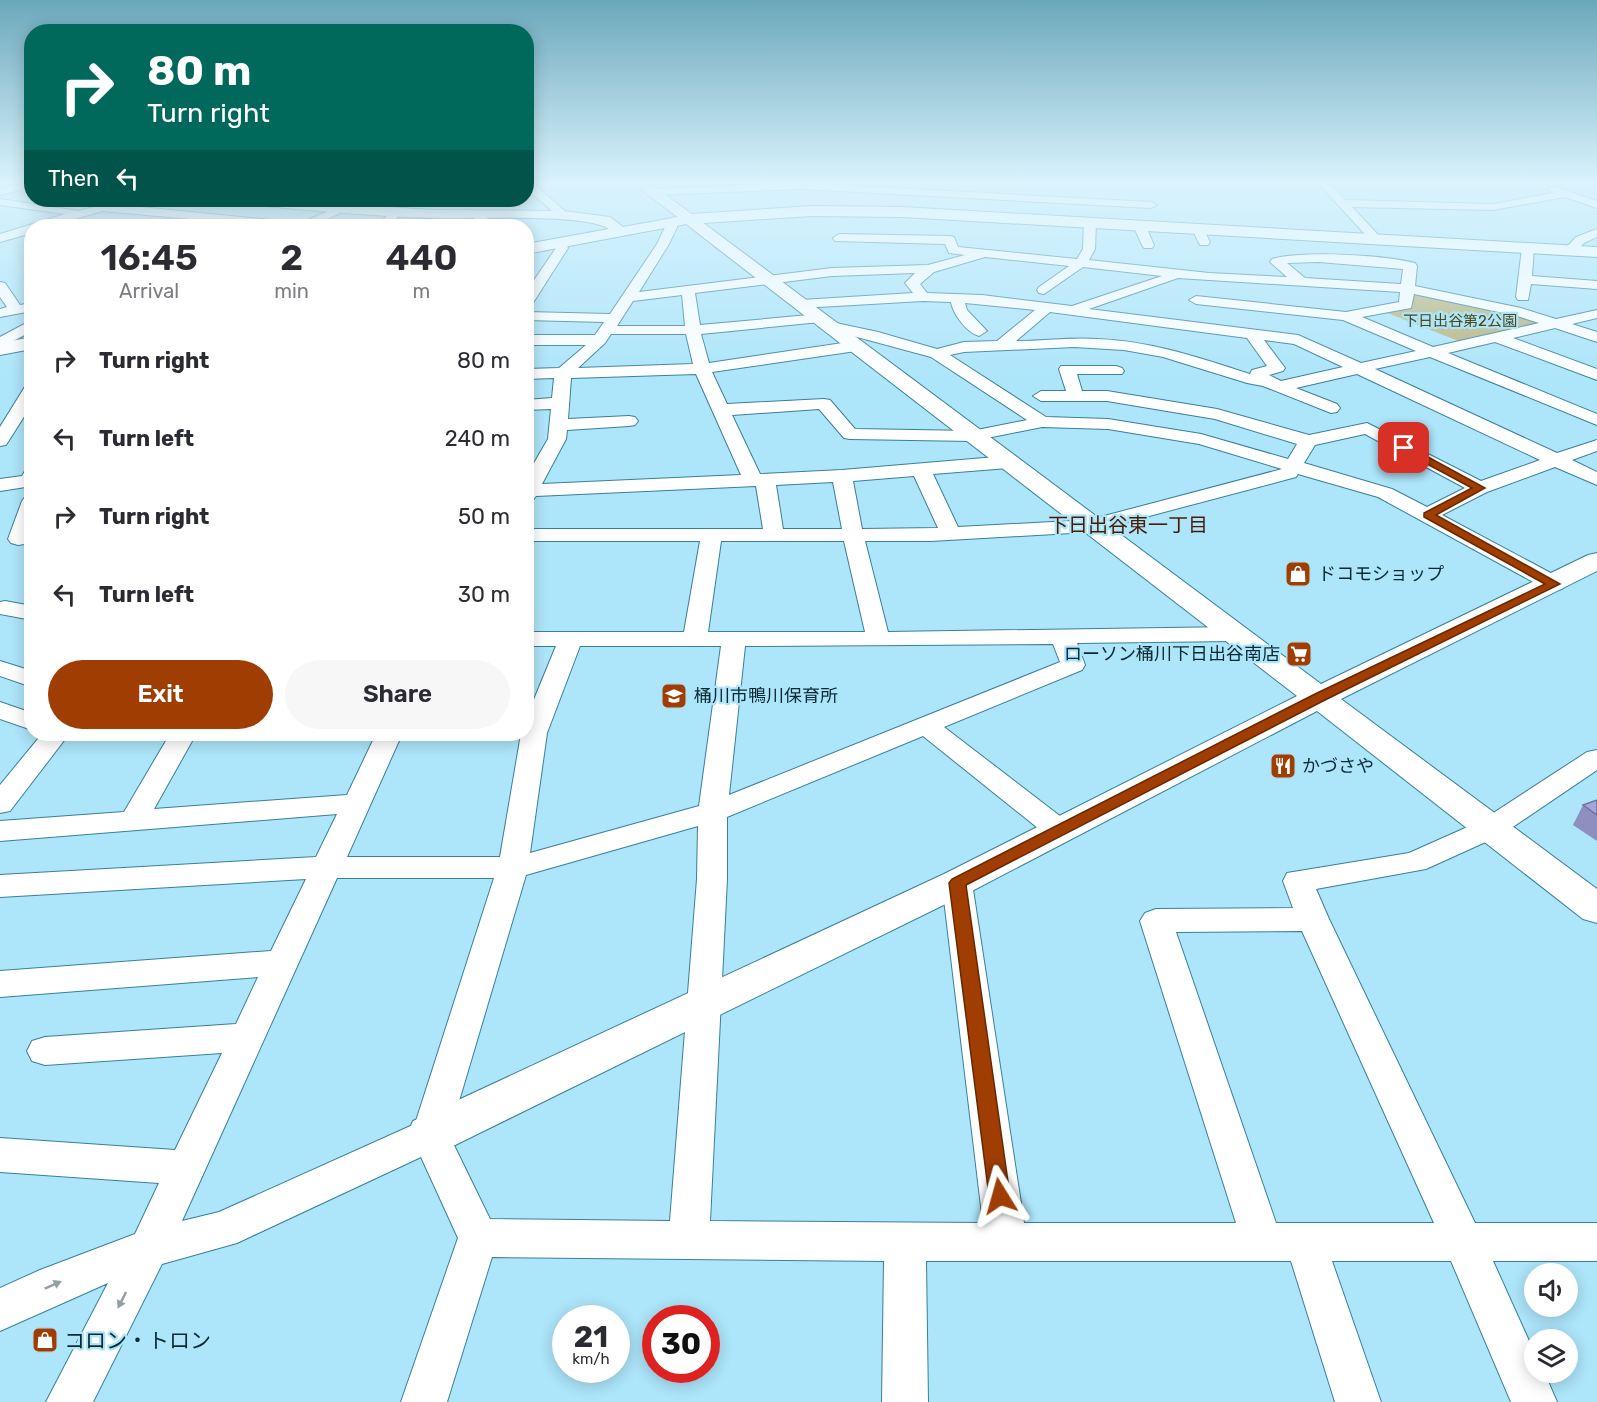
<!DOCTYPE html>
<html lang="en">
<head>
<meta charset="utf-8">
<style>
  :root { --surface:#fff; --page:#f7f7f7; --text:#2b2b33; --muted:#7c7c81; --accent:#a03d02 }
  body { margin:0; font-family:Rubik,"Noto Sans JP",sans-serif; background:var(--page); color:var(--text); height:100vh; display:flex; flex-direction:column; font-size:22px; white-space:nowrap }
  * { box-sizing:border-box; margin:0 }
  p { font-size:20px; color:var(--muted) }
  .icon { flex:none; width:33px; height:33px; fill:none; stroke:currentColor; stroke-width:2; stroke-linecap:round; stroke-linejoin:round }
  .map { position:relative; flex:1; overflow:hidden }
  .details { position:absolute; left:24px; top:219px; width:510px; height:522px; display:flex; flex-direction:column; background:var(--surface); border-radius:24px; box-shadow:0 3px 15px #0003 }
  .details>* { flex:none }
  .guide { position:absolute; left:24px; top:24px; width:510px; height:183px; border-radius:24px; box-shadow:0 3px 15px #0003; background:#00695c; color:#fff; overflow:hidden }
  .fabs { position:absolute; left:1524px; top:1263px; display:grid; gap:12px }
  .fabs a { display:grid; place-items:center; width:54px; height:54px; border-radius:50%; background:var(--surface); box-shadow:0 3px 15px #0003; font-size:30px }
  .speed { position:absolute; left:552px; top:1305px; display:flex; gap:12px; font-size:30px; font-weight:700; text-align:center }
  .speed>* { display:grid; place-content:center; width:78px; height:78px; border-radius:50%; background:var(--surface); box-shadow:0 3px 15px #0003; line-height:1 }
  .speed small { font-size:15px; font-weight:400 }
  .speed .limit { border:9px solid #d22; background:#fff; color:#111 }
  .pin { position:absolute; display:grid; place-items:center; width:51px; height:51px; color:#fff; margin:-26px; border-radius:12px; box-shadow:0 3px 9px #0006 }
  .me { position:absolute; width:66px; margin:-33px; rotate:352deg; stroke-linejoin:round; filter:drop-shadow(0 0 4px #0008) }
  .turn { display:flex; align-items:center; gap:21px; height:126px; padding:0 24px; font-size:27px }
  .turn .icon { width:78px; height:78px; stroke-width:2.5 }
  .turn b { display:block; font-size:42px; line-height:51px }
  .then { display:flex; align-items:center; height:57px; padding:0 24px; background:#0003; gap:12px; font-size:22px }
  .eta { display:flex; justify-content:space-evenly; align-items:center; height:102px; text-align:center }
  .eta b { font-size:36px; font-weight:600; line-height:42px }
  .action { display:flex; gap:12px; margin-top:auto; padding:12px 24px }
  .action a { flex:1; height:69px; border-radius:36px; background:var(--accent); color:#fff; font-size:24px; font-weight:600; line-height:69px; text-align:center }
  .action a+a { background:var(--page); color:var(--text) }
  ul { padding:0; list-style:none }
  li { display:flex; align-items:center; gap:18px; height:78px; padding:0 24px }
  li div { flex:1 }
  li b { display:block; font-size:22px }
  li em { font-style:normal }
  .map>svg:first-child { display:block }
  .green { fill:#b9b481 }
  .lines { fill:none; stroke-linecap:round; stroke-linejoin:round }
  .minor-casing { stroke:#388098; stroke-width:2 }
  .tertiary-casing { stroke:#388098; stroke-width:2 }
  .primary-casing { stroke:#388098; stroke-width:2 }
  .minor { fill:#fff; fill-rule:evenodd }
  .tertiary { fill:#fff; fill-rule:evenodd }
  .primary { fill:#fff; fill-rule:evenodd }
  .wall { fill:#8d8fbe }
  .building { fill:#a4a6dd; stroke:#73749b; stroke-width:1.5 }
  .oneway { fill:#919fa3 }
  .route { fill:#a03d02; stroke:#682801; stroke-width:1.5 }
  .labels { text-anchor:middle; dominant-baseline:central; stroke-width:4.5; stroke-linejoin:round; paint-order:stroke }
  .far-park-label { font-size:15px; fill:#4d4714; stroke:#ade5fa }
  .poi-label { font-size:18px; fill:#0a2933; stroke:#ade5fa; text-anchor:start }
  .neighbourhood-label { font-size:20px; fill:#4a1a03; stroke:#ade5fa }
  .near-poi-label { font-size:21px; fill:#0a2933; stroke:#ade5fa; text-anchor:start }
</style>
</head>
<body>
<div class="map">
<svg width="1597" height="1402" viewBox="0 0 1597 1402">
  <rect width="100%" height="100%" fill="#ade5fa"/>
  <path class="green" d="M1413,293L1526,315L1543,323L1461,342L1385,312L1413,306Z"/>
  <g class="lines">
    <g class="minor-casing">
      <path id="minor" d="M20,184H32V187L0,195V189Z
        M526,184H534L567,213V217H559L526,188Z
        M778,184H818L1151,202L1157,205L1151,208L801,189L653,195L647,192L653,189Z
        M1319,184H1330L1345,200L1493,204L1553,193L1547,189L1552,186L1597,201V208L1565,197L1493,210L1352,207L1383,240L1377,244L1373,243Z
        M0,199L78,211L123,200L125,202L120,205L301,223L354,200H368L312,226H268L103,211L50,226H32V233L0,242V234L65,214L0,205Z
        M396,209L402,212L390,226H378L392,210Z
        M486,211L492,215L476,226H463Z
        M674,217L680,221L669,244L639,292L832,268L928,265L965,255L949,253L945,244L835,241L833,238L839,234L950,236L954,237L958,247L1077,259L1083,249L1084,223L1090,219L1096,223L1095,249L1089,260L1209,273L1287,277L1270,262L1272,259C1303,250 1383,255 1415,263L1417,266L1415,286L1521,308L1556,319L1597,310V318L1572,324L1597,332V342L1555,328L1513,338L1597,369V380L1495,342L1448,353L1597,414V425L1430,357L1375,369L1557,453L1597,440V451L1572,460L1597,472V485L1555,467L1487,492L1442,515L1562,579L1565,584L1562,589L1554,591L1546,589L1378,497L1298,474L1296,477L1089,532L931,541H865L888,632L1233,627L1241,629L1245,634L1241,639L1233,641L1077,643L1085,665L1082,670L944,727L1069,823L1074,830L1069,837L1059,840L1049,837L923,736L727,817V879L710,1221L983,1223L942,883L946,875L957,872L968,875L972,883L1024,1223H1236L1140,921L1145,913L1156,909L1293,908L1283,881L1287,873L1409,853L1481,821L1587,752L1597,750V770L1501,835L1426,869L1316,889L1329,919L1475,1223H1597V1261H1493L1534,1352V1372H1544L1557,1402H1511L1451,1261H1332L1381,1402H1335L1291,1261H926L928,1402H882L884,1261L492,1257L447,1402H401L458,1238L421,1157L237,1243L162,1264L93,1402H46L108,1283L0,1331V1288L40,1270L135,1234L159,1183L0,1172V1138L175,1150L222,1053L45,1065L32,1061L27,1051L32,1041L45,1037L236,1024L258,977L0,997V971L271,951L306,879L0,897V875L316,857L337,814L0,841V821L124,812L170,734H196L154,809L347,795L376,734H402L347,857H500L521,734H526V719L556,646H526V632H684L700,541H526V529H763L756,486L536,496L533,500L526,502V477L548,439L551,409L526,410V400L552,398L554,378L526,379V369L559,368L586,345H526V335H595L604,322L526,320V312L610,314L657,244L668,221ZM985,257L1069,266L1039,287L1037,290L1039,293L1044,294L1083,267L1162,276L1072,306L982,295L927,293L920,284L934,272ZM1319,262L1403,269L1401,284L1305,278L1287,263ZM915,273L905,283L913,293L801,300L794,304L801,308L923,301L951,302C953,314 966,332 979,336L987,331L967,310L965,303L1035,310L997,341L964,342L937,349L878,332L836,323L829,327L831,330L931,357L1027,420L972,431L855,429L830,400L824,399L727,404L712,372L856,351L864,346L856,341L709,363L701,334L820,322L827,318L820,314L700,325L695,293L832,276ZM1178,278L1400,292L1399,302L1346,312L1196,296L1189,300L1196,304L1343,320L1416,351L1361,363L1298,335L1089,309ZM1414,294L1517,316L1539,323L1433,347L1362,317L1411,308ZM682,295L685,326H617L633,301ZM1050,312L1247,338L1267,366L1252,370L1250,374C1200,358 1151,341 1098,339C1071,337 1043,341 1016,341ZM611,334H686L693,364L578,368L605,343ZM1264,340L1294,344L1343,367L1281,381L1269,375L1283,371L1285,368ZM1074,347L1124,350L1163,357L1247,383L1263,386L1331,413L1337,412L1340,408L1337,404L1296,388L1357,374L1540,460L1481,481L1367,423L1309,435L1217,409L1107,391H1082L1077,374H1122L1124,371L1122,368L1116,366H1061L1059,369L1066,391H1041L1033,396L1041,401H1107L1215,419L1297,444L1288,459L1201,434L1108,419L1046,417L950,355L964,352ZM696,374L741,475L542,484L566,439L567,430L629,426L635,425L638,421L635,417L629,416L568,419L571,378ZM819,409L844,438L850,439L972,441L1042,427L1108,429L1199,444L1282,469L1089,520L958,527L933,474L1008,468L1015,466L1017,462L1015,458L1008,456L842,470L760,474L732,415ZM1365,434L1465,488L1427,507L1392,489L1304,463L1315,445ZM914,476L938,528L862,529L853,481ZM833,482L842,529H783L776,485ZM721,541H844L865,632H708ZM1053,644L1060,662L729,795L745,646ZM580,646H721L699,806L530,853L547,733ZM698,826L697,879L670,1221L490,1219L449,1135L526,875ZM337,878H494L415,1124L219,1212L182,1221ZM1302,931L1434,1223H1276L1176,932Z
        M1139,221L1145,225L1154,245L1152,248H1144L1142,245L1133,225Z
        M1198,225L1202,226L1210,242L1208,245H1200L1192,229Z
        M1597,229V237L1584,243L1574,253L1570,254L1564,250L1576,237Z
        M560,238L564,239L568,248L531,306L526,307V292L556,248L554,242Z
        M1528,244L1534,248L1532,276L1597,281V289L1531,284L1528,300H1518L1516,297L1522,248Z
        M0,282L5,283L20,305L32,303V311L0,317V309L7,307L0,297Z
        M32,320V331L0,348V337Z
        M32,384V404L6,445L0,446V427L26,385Z
        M32,469V486L0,491V479L22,476L25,471Z
        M32,495V543L18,545L11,543L8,539L22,501L25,497Z
        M5,601L32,606V620L0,614V602Z
        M0,661L32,671V687L0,676Z
        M0,702L32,713V730L0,719Z
        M42,734H69L10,811L0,813V785Z"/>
    </g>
    <g class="tertiary-casing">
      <path id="tertiary" d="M237,200H284L432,210L563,211L610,217L623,227L689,215L694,216L1321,684L1588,555L1597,553V571L1341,699L1597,889V923L1583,919L1317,711L970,892L447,1149L430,1155L413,1149L407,1135L413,1121L944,874L1297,696L686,224L526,254V244L609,229C583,212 468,220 432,218C369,216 306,210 244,204Z
        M32,337V349L0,355V343Z"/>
    </g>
    <g class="primary-casing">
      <path id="primary" d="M634,184H650L692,214L812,206L902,207L1597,247V257L902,217L812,216L689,224L684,222Z"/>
    </g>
    <use href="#minor" class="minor"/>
    <use href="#tertiary" class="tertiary"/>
    <use href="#primary" class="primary"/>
  </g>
  <path class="wall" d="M1597,800V841L1573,825L1583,805Z"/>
  <path class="building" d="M1597,800V815L1583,805Z"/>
  <defs><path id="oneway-solid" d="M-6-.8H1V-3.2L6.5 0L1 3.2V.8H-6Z" transform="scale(1.5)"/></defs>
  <g class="oneway">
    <use href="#oneway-solid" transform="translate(53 1285) rotate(-24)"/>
    <use href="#oneway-solid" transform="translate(122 1300) rotate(117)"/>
  </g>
  <linearGradient id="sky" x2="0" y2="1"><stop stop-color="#6ba8bb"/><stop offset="0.48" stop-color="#daf3fd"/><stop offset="1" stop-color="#daf3fd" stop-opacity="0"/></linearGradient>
  <rect width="1597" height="380" fill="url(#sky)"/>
  <path class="route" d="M1401,446H1408L1485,488L1436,515L1560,584L1325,700L966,885L1010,1196L1007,1203L1000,1206L992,1203L989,1196L949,883L952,879L1315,694L1545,584L1424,517V513L1472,488L1401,450Z"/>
  <defs>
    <g id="shop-square" transform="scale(1.35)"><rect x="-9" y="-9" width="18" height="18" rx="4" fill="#a03d02" stroke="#ade5fa"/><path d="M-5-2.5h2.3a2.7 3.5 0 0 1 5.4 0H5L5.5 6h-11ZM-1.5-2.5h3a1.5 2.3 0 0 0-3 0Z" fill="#fff"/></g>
    <g id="supermarket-square" transform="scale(1.35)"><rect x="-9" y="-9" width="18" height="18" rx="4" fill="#a03d02" stroke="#ade5fa"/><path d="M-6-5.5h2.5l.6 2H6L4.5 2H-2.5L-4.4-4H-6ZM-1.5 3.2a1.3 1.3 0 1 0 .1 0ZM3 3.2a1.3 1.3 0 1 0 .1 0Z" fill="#fff"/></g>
    <g id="school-square" transform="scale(1.35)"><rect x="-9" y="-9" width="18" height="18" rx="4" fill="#a03d02" stroke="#ade5fa"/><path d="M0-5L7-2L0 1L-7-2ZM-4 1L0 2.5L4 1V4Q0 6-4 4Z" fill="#fff"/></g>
    <g id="restaurant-square" transform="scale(1.35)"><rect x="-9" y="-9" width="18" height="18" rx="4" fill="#a03d02" stroke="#ade5fa"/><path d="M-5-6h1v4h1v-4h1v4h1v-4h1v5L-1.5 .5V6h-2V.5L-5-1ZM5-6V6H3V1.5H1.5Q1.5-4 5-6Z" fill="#fff"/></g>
  </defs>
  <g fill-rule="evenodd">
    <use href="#shop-square" x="1298" y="574"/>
    <use href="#supermarket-square" x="1299" y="654"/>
    <use href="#school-square" x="674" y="696"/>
    <use href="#restaurant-square" x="1283" y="766"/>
    <use href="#shop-square" x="45" y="1340"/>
  </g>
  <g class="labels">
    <g class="far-park-label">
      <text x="1460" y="321">下日出谷第2公園</text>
    </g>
    <g class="poi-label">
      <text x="1318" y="574">ドコモショップ</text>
      <text x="1280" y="654" text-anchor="end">ローソン桶川下日出谷南店</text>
      <text x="694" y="696">桶川市鴨川保育所</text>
      <text x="1302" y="766">かづさや</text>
    </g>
    <g class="neighbourhood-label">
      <text x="1128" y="525">下日出谷東一丁目</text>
    </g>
    <g class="near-poi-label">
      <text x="64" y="1340">コロン・トロン</text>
    </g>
  </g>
</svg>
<div class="fabs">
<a><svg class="icon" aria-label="sound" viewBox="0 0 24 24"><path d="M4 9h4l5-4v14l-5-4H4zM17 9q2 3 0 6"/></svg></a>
<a><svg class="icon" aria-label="layers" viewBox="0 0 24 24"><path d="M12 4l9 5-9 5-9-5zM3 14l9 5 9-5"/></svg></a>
</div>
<div class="speed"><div>21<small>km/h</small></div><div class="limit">30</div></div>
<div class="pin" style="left:1404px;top:448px;background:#d93025"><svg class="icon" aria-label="arrive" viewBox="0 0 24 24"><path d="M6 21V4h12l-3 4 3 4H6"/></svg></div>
<svg class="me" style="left:1000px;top:1196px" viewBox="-20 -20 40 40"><path d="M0-17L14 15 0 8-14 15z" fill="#a03d02" stroke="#fff" stroke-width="4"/></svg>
<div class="guide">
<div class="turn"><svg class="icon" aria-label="right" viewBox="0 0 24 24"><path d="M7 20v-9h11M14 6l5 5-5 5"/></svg><div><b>80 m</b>Turn right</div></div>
<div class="then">Then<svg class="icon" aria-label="left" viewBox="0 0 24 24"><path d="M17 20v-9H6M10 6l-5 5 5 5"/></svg></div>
</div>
<section class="details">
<div class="eta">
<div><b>16:45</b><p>Arrival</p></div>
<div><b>2</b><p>min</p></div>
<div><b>440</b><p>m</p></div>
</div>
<ul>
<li><svg class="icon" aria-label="right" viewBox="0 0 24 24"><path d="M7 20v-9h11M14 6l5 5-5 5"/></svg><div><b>Turn right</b></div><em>80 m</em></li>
<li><svg class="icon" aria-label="left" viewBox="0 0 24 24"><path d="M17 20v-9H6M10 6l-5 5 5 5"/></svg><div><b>Turn left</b></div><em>240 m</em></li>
<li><svg class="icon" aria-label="right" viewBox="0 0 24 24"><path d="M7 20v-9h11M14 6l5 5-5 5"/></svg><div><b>Turn right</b></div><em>50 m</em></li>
<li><svg class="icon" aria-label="left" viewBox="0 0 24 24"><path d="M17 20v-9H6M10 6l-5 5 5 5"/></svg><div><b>Turn left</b></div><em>30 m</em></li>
</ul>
<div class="action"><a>Exit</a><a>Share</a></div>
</section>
</div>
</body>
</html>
